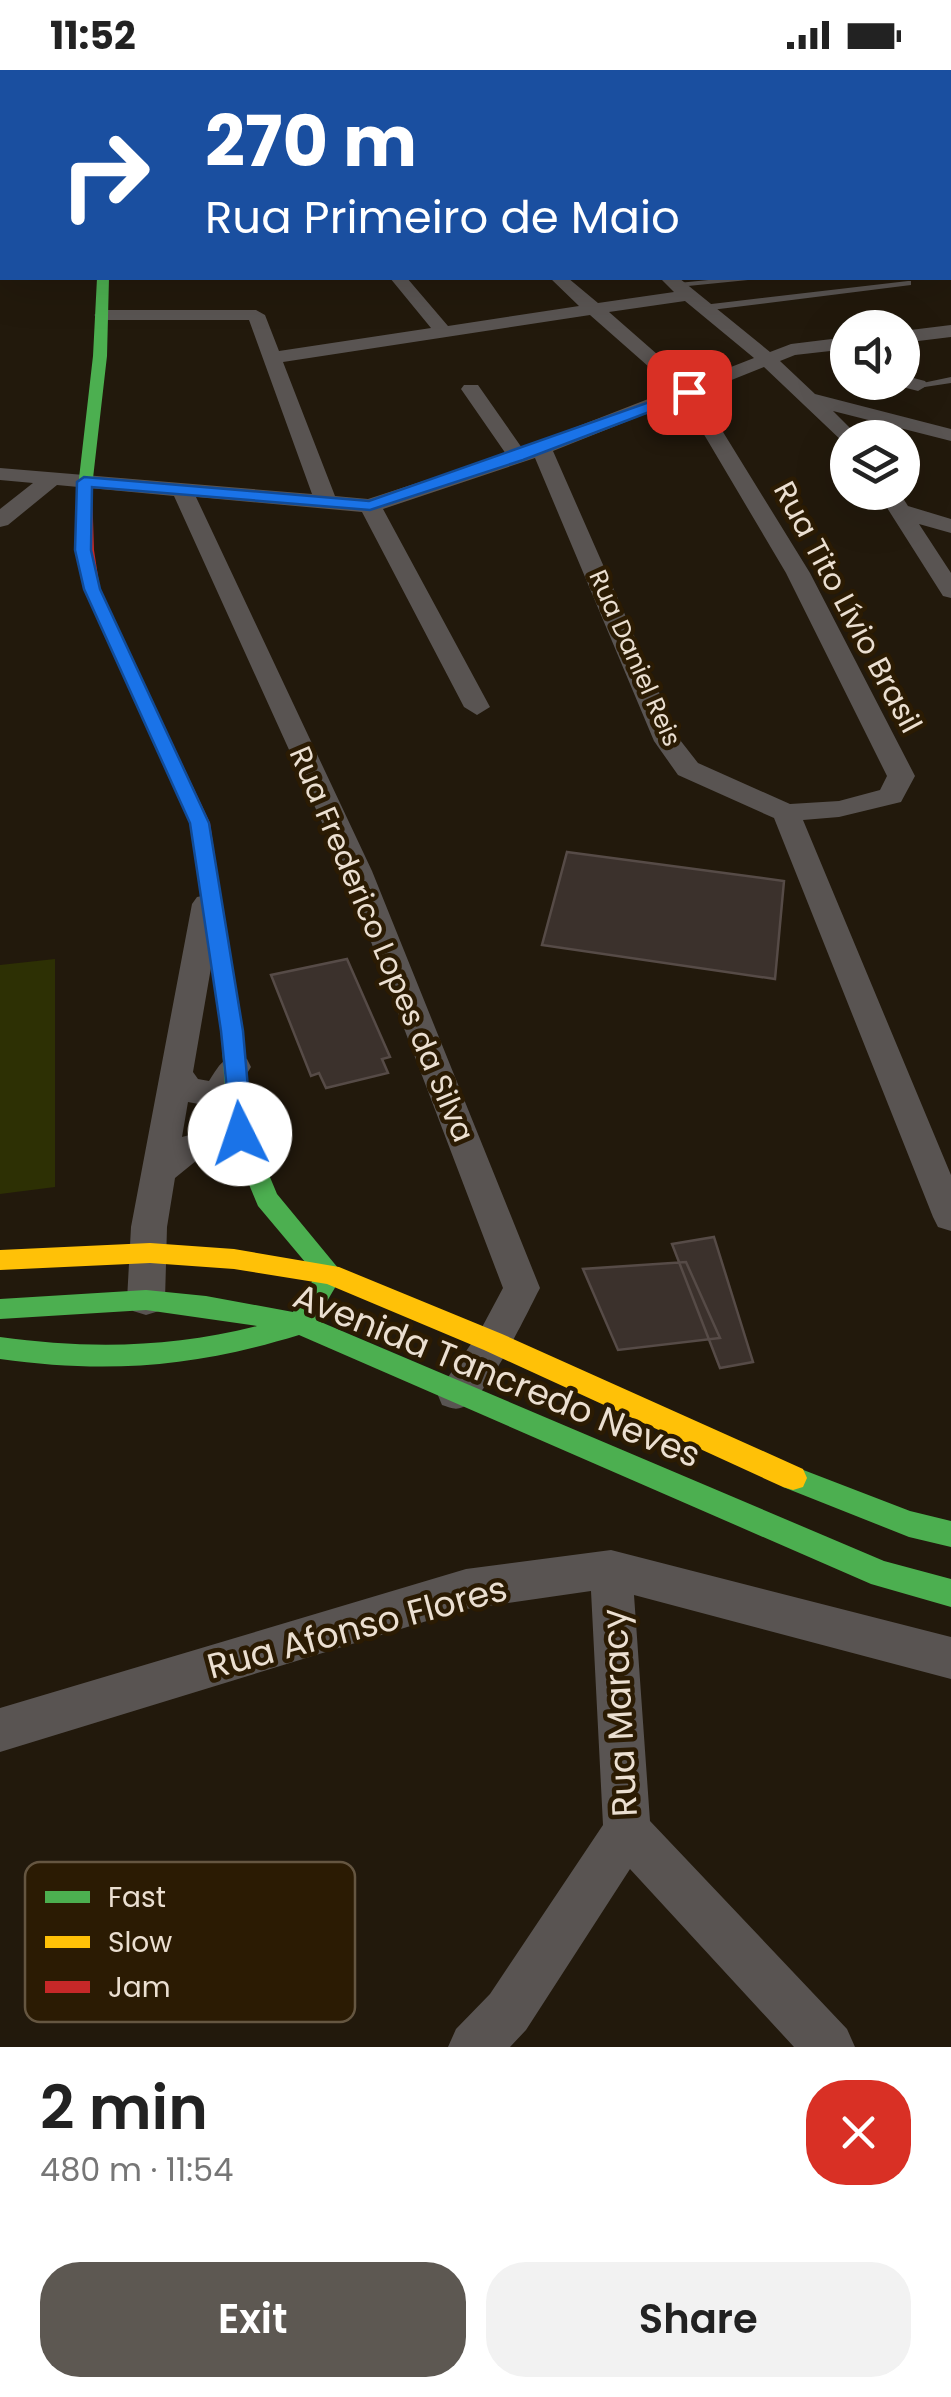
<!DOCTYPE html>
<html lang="en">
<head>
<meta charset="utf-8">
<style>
  :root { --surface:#fff; --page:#f2f2f2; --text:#222; --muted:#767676; --accent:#5d5852 }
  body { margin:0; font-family:Poppins,sans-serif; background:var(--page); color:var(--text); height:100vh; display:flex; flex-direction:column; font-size:38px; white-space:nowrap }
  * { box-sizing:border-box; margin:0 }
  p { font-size:32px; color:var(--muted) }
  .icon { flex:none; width:55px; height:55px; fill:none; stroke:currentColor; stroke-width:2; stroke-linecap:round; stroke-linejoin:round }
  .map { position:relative; height:1977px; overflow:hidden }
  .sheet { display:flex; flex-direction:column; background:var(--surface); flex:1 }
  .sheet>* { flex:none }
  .hud { position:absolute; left:0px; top:0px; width:952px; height:210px; box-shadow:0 10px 40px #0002; background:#1a4fa0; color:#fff; overflow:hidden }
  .tools { position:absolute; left:830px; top:240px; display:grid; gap:20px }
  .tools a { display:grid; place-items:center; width:90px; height:90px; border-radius:50%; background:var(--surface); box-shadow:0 10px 40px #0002; font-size:50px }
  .pin { position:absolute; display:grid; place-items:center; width:85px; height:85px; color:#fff; margin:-42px; border-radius:20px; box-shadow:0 5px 15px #0006 }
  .me { position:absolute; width:110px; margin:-55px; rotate:356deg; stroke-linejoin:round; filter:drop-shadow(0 0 8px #0008) }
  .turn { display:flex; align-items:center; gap:35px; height:210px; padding:0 40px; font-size:45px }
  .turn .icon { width:130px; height:130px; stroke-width:2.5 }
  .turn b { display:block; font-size:70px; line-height:85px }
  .round { display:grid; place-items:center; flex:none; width:105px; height:105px; border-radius:40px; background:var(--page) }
  .summary { display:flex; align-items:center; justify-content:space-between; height:170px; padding:0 40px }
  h1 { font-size:60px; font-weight:600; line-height:75px }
  .primary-button { display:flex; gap:20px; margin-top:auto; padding:20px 40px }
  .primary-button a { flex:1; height:115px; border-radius:40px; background:var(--accent); color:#fff; font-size:40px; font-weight:600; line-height:115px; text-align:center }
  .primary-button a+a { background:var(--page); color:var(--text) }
  .status { display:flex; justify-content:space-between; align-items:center; height:70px; padding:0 50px; background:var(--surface); direction:ltr }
  .status svg { height:28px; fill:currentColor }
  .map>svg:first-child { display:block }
  .green { fill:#2d3004 }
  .building { fill:#3b312c; stroke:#564b47; stroke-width:2.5 }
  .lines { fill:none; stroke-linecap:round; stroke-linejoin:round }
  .lane { fill:#595452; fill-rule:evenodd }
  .street { fill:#595452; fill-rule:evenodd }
  .fast { fill:#4caf50; fill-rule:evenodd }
  .slow { fill:#ffc107; fill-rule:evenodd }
  .jam { fill:#c62828; fill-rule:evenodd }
  .route { fill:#1a73e8; stroke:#114b97; stroke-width:2.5 }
  .labels { text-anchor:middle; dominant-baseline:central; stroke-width:9; stroke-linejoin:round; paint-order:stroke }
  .far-street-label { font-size:25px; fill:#ebdfd1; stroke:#2b1b03 }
  .street-label { font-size:30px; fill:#ebdfd1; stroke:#2b1b03 }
  .near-street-label { font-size:35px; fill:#ebdfd1; stroke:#2b1b03 }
  .key { fill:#2b1b03; stroke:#655641; stroke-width:2.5 }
  .key-label { font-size:28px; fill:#ebdfd1 }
</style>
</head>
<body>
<div class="status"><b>11:52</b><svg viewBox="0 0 49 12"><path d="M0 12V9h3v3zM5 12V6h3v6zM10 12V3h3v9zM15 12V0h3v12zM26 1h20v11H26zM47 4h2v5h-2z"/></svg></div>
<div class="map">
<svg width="951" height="1977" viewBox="0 0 951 1977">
  <rect width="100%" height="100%" fill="#22190c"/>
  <path class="green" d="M55,889V1117L0,1124V895Z"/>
  <path class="building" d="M567,782L784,811L775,909L542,875Z
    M347,889L390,987L382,989L388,1003L326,1018L319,1003L311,1006L271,905Z
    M714,1167L753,1292L720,1298L672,1174Z
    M686,1192L720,1268L618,1280L583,1199Z"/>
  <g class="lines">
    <path class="lane" d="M729,208H752L748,210L678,217L674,215L678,213Z
      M908,211H911V215L703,241L699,238L703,235Z
      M951,307V313L918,318L913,315Z"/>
    <path class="street" d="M70,0H91L93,2H72Z
      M233,0H254L256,2H235Z
      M602,0H629L631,2H604Z
      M922,0H946L948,2H924Z
      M0,35H2V44H0Z
      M950,52H951V60H950Z
      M950,100H951V110H950Z
      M0,139L2,140V150L0,149Z
      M390,208H407L448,256L579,236L550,208H568L598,233L674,222L662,210L679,208L770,282L791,274L848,267V279L795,285L780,291L815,324L951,359V371L833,341L860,368H848V374L843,372L764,297L699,323L810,503L915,706L901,732L839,747L803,750L951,1105V1161L938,1157L933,1147L774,748L678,705L654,671L535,388L383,439L490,637L477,645L464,637L362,442L196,427L372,801L540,1218C527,1243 488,1326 465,1336C456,1341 451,1338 442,1335L437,1323L480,1261L503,1218L344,801L174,426L57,415L8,455L0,457V439L33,413L0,410V398L312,424L249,250H103L94,245L103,240H256L265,245L279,281L431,258ZM685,231L754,288L690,313L609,242ZM590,245L674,319L522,378L478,315H464L461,319L506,384L368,429L335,426L283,292ZM683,329L786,503L887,706L880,720L839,731L790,734L698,693L680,670L553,381Z
      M951,255V267L902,273V261Z
      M902,305L925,311L928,315L918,321L895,315L893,312H902Z
      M877,422H899L908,436L951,449V463L919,454L951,503V528L943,526Z
      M207,825L217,827L222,834L193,1002L198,1009L209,1011C220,994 225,982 247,989L251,997L231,1029L204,1035L188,1032L182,1067C211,1058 252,1063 268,1092L263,1101L251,1105L215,1087L202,1086L175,1108L167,1157L165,1230L159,1241L146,1245L133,1241L127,1230L131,1157L192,834L197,827Z
      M611,1480L951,1567V1609L634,1525L650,1751L847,1959L855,1977H794L630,1799L526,1960L510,1977H448L456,1959L490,1924L603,1755L591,1521L466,1539L0,1682V1638L466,1499Z"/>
    <path class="fast" d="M97,208H109L107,286L92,417L85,421L78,417L93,286Z
      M210,815L220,821L243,961L252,1064L277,1124L343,1204L316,1250L884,1491L951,1509V1537L871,1514L299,1265C194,1297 108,1304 0,1289V1267C88,1279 170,1278 257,1256L146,1240L0,1249V1229L146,1220L206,1226L293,1242L316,1205L258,1136L228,1064L221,961L200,821Z
      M793,1396L910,1441L951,1451V1477L909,1467L783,1417L779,1408L783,1399Z"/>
    <path class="slow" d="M150,1173L234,1179L339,1197L502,1264L803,1399L807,1408L803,1417L793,1420L783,1417L484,1280L327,1214L234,1199L150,1193L0,1200V1180Z"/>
    <path class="jam" d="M85,413L92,417L94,480L100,519L210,753L220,821L217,826H203L200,821L190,753L84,519L78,480V417Z"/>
  </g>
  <path class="route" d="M689,318L696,322L694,325L523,390L370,440L92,417L91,480L100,519L209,753L243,961L252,1064L240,1072L232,1070L221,961L190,753L84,519L75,480L77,412L84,407L369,431Z"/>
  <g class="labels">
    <g class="far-street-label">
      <text transform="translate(635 588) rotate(66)">Rua Daniel Reis</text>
    </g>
    <g class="street-label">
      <text transform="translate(848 537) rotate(62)">Rua Tito Lívio Brasil</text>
      <text transform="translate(382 874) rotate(67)">Rua Frederico Lopes da Silva</text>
    </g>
    <g class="near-street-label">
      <text transform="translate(497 1305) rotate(22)">Avenida Tancredo Neves</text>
      <text transform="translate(357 1557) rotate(-15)">Rua Afonso Flores</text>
      <text transform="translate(619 1643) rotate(-93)">Rua Maracy</text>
    </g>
  </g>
  <rect x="25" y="1792" width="330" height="160" rx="15" class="key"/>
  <rect x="45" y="1821" width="45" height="12" fill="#4caf50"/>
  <rect x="45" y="1866" width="45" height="12" fill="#ffc107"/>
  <rect x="45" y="1911" width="45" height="12" fill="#c62828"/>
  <g class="key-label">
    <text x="108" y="1837">Fast</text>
    <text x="108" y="1882">Slow</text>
    <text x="108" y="1927">Jam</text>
  </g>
</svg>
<div class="tools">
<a><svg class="icon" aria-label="sound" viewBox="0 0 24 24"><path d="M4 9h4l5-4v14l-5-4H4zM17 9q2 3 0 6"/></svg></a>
<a><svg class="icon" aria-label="layers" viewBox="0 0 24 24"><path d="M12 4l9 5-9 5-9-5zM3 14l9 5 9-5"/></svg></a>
</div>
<div class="pin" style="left:689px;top:322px;background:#d93025"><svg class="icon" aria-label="arrive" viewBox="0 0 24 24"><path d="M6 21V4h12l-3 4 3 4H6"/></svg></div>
<svg class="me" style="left:240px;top:1064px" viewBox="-20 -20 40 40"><circle r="19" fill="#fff"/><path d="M0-13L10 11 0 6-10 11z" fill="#1a73e8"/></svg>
<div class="hud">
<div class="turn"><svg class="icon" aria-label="right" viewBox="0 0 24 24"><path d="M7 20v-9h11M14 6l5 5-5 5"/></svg><div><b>270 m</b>Rua Primeiro de Maio</div></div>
</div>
</div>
<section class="sheet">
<div class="summary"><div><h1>2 min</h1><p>480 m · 11:54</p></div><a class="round" style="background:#d93025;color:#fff"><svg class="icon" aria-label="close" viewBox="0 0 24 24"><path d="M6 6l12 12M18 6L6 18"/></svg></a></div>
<div class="primary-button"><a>Exit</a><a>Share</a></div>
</section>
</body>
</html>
